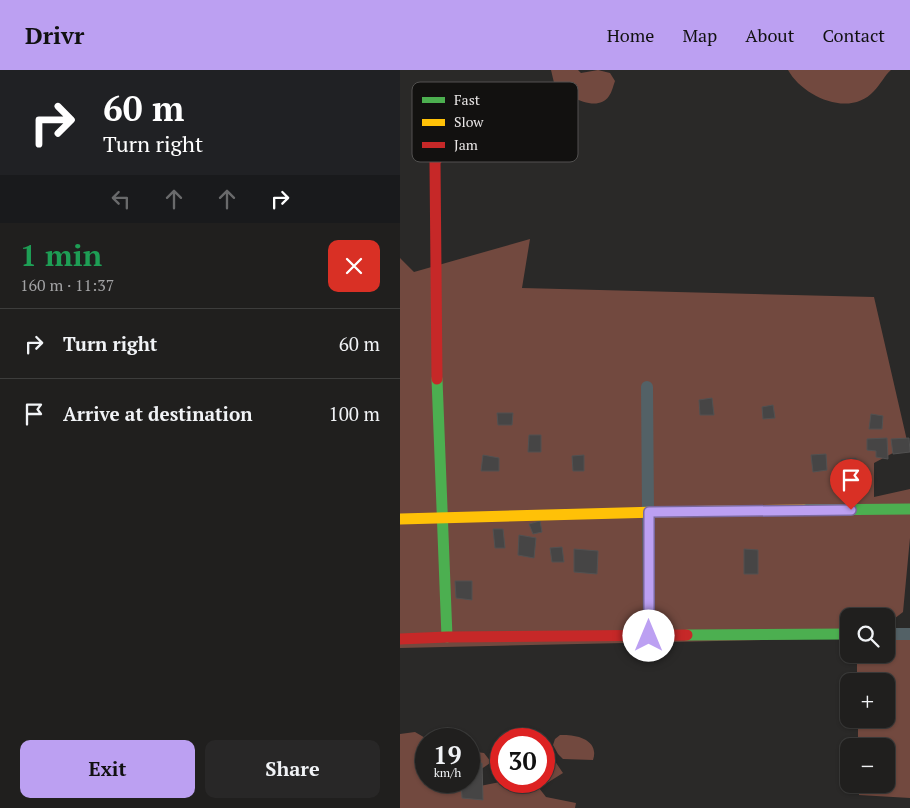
<!DOCTYPE html>
<html lang="en">
<head>
<meta charset="utf-8">
<style>
  :root { --surface:#201f1e; --page:#282727; --text:#f1f3f6; --muted:#a2a2a4; --line:#3d3d3c; --accent:#bca0f2 }
  body { margin:0; font-family:"PT Serif",serif; background:var(--page); color:var(--text); height:100vh; display:flex; flex-direction:column; font-size:19px; white-space:nowrap }
  * { box-sizing:border-box; margin:0 }
  p { font-size:16px; color:var(--muted) }
  .icon { flex:none; width:28px; height:28px; fill:none; stroke:currentColor; stroke-width:2; stroke-linecap:round; stroke-linejoin:round }
  .map { position:relative; flex:1; overflow:hidden }
  .panel { display:flex; flex-direction:column; background:var(--surface); width:400px }
  .panel>* { flex:none }
  .top-card { background:#202124; color:#fff; overflow:hidden }
  .fabs { position:absolute; left:440px; top:538px; display:grid; gap:10px }
  .fabs a { display:grid; place-items:center; width:55px; height:55px; border-radius:10px; background:var(--surface); box-shadow:0 1px 4px #0004,0 0 0 1px var(--line); font-size:25px }
  .speed { position:absolute; left:15px; top:658px; display:flex; gap:10px; font-size:25px; font-weight:700; text-align:center }
  .speed>* { display:grid; place-content:center; width:65px; height:65px; border-radius:50%; background:var(--surface); box-shadow:0 1px 4px #0004,0 0 0 1px var(--line); line-height:1 }
  .speed small { font-size:12px; font-weight:400 }
  .speed .limit { border:8px solid #d22; background:#fff; color:#111 }
  .pin { position:absolute; display:grid; place-items:center; width:42px; height:42px; color:#fff; margin:-51px -21px; border-radius:50% 50% 50% 0; rotate:-45deg; box-shadow:0 0 5px #0007 }
  .pin .icon { rotate:45deg }
  .me { position:absolute; width:55px; margin:-28px; rotate:0deg; stroke-linejoin:round; filter:drop-shadow(0 0 4px #0008) }
  .turn { display:flex; align-items:center; gap:18px; height:105px; padding:0 20px; font-size:22px }
  .turn .icon { width:65px; height:65px; stroke-width:2.5 }
  .turn b { display:block; font-size:35px; line-height:42px }
  .lanes { display:flex; align-items:center; height:48px; padding:0 20px; background:#0003; justify-content:center; gap:25px; direction:ltr }
  .lanes .off { opacity:.35 }
  .round { display:grid; place-items:center; flex:none; width:52px; height:52px; border-radius:10px; background:var(--page) }
  .head { display:flex; align-items:center; justify-content:space-between; height:85px; padding:0 20px }
  h1 { font-size:30px; font-weight:700; line-height:38px; color:#1e9e55 }
  .button { display:flex; gap:10px; margin-top:auto; padding:10px 20px }
  .button a { flex:1; height:58px; border-radius:10px; background:var(--accent); color:#111; font-size:20px; font-weight:700; line-height:58px; text-align:center }
  .button a+a { background:var(--page); color:var(--text) }
  ul { padding:0; list-style:none }
  li { display:flex; align-items:center; gap:15px; height:70px; padding:0 20px; border-top:1px solid var(--line) }
  li div { flex:1 }
  li b { display:block; font-size:19px }
  li em { font-style:normal }
  header { display:flex; align-items:center; gap:30px; box-sizing:border-box; height:70px; padding:0 25px; background:var(--accent); color:#111 }
  header strong { font-size:24px }
  nav { display:flex; gap:28px; margin-inline-start:auto; font-size:18px }
  main { display:flex; flex:1; min-height:0 }
  .map>svg:first-child { display:block }
  .forest { fill:#72493f }
  .building { fill:#464545; stroke:#525151 }
  .lines { fill:none; stroke-linecap:round; stroke-linejoin:round }
  .street { stroke:#536166; stroke-width:12 }
  .fast { stroke:#4caf50; stroke-width:11 }
  .slow { stroke:#ffc107; stroke-width:11 }
  .jam { stroke:#c62828; stroke-width:11 }
  .route-casing { stroke:#7a689d; stroke-width:12 }
  .route { stroke:#bca0f2; stroke-width:9 }
  .key { fill:#121110; stroke:#525150; stroke-width:1 }
  .key-label { font-size:14px; fill:#e9e6e6 }
</style>
</head>
<body>
<header>
<strong>Drivr</strong>
<nav><a>Home</a><a>Map</a><a>About</a><a>Contact</a></nav>
</header>
<main>
<section class="panel">
<div class="top-card">
<div class="turn"><svg class="icon" aria-label="right" viewBox="0 0 24 24"><path d="M7 20v-9h11M14 6l5 5-5 5"/></svg><div><b>60 m</b>Turn right</div></div>
<div class="lanes"><svg class="icon off" aria-label="left" viewBox="0 0 24 24"><path d="M17 20v-9H6M10 6l-5 5 5 5"/></svg><svg class="icon off" aria-label="ahead" viewBox="0 0 24 24"><path d="M12 20V5M6 11l6-6 6 6"/></svg><svg class="icon off" aria-label="ahead" viewBox="0 0 24 24"><path d="M12 20V5M6 11l6-6 6 6"/></svg><svg class="icon" aria-label="right" viewBox="0 0 24 24"><path d="M7 20v-9h11M14 6l5 5-5 5"/></svg></div>
</div>
<div class="head"><div><h1>1 min</h1><p>160 m · 11:37</p></div><a class="round" style="background:#d93025;color:#fff"><svg class="icon" aria-label="close" viewBox="0 0 24 24"><path d="M6 6l12 12M18 6L6 18"/></svg></a></div>
<ul>
<li><svg class="icon" aria-label="right" viewBox="0 0 24 24"><path d="M7 20v-9h11M14 6l5 5-5 5"/></svg><div><b>Turn right</b></div><em>60 m</em></li>
<li><svg class="icon" aria-label="arrive" viewBox="0 0 24 24"><path d="M6 21V4h12l-3 4 3 4H6"/></svg><div><b>Arrive at destination</b></div><em>100 m</em></li>
</ul>
<div class="button"><a>Exit</a><a>Share</a></div>
</section>
<div class="map">
<svg width="510" height="738" viewBox="0 0 510 738">
  <rect width="100%" height="100%" fill="#2a2928"/>
  <path class="forest" d="M151,0H178L181,3L198,0L210,3L215,11C213,16 212,22 209,26C197,44 167,25 155,17Z
    M388,0H491C484,6 481,14 474,21C450,48 403,27 388,0Z
    M130,169L122,218L474,227L508,375L474,393V427L510,419V468L503,542L486,555V546H449V568L0,578V188L14,202Z
    M486,561H510V728L459,725V714H486V676H458V649H486V611H457V584H486Z
    M15,662L27,669L26,711H68L75,717L105,711H144V683L150,684L163,703L139,718L146,727L176,733L175,738H0V664Z
    M160,665C175,664 200,669 193,690L163,689L158,684L153,675L155,669Z
    M69,681L84,683L91,692C83,699 75,701 69,710Z"/>
  <path class="building" d="M312,328L314,345H300L299,330Z
    M373,335L375,348L363,349L362,337Z
    M97,343H113L112,355H98Z
    M471,344L483,346L482,359H469Z
    M129,365H141V382H128Z
    M487,368L488,389L476,387V381L467,380V369Z
    M509,368L510,382L493,384L491,369Z
    M426,384L427,400L413,402L411,385Z
    M83,385L99,388V401H81Z
    M184,385V401H173L172,386Z
    M456,388L458,411L442,412L441,390Z
    M140,451L142,462L133,464L129,454Z
    M93,459H103L105,478H95Z
    M119,465L136,468L134,488L118,485Z
    M162,477L164,492H152L150,478Z
    M174,479L198,481L197,504L174,502Z
    M344,479L358,480V504H344Z
    M55,511H72V530L56,528Z
    M82,693L83,730L62,728L61,711H69V694Z"/>
  <g class="lines">
    <path class="street" d="M247,317L249,566
      M486,564H510"/>
    <path class="fast" d="M37,309L47,567
      M404,440L510,439
      M287,565L449,564"/>
    <path class="slow" d="M0,449L258,442L404,440"/>
    <path class="jam" d="M37,309L35,92L55,63
      M0,569L47,567L287,565"/>
  </g>
  <g class="lines">
    <g class="route-casing">
      <path id="route" d="M249,566V442L451,440"/>
    </g>
    <use href="#route" class="route"/>
  </g>
  <rect x="12" y="12" width="166" height="80" rx="8" class="key"/>
  <rect x="22" y="27" width="23" height="6" fill="#4caf50"/>
  <rect x="22" y="49" width="23" height="7" fill="#ffc107"/>
  <rect x="22" y="72" width="23" height="6" fill="#c62828"/>
  <g class="key-label">
    <text x="54" y="35">Fast</text>
    <text x="54" y="57">Slow</text>
    <text x="54" y="80">Jam</text>
  </g>
</svg>
<div class="fabs">
<a><svg class="icon" aria-label="search" viewBox="0 0 24 24"><circle cx="10" cy="10" r="6"/><path d="M15 15l6 6"/></svg></a>
<a>+</a>
<a>−</a>
</div>
<div class="speed"><div>19<small>km/h</small></div><div class="limit">30</div></div>
<div class="pin" style="left:451px;top:440px;background:#d93025"><svg class="icon" aria-label="arrive" viewBox="0 0 24 24"><path d="M6 21V4h12l-3 4 3 4H6"/></svg></div>
<svg class="me" style="left:249px;top:566px" viewBox="-20 -20 40 40"><circle r="19" fill="#fff"/><path d="M0-13L10 11 0 6-10 11z" fill="#bca0f2"/></svg>
</div>
</main>
</body>
</html>
